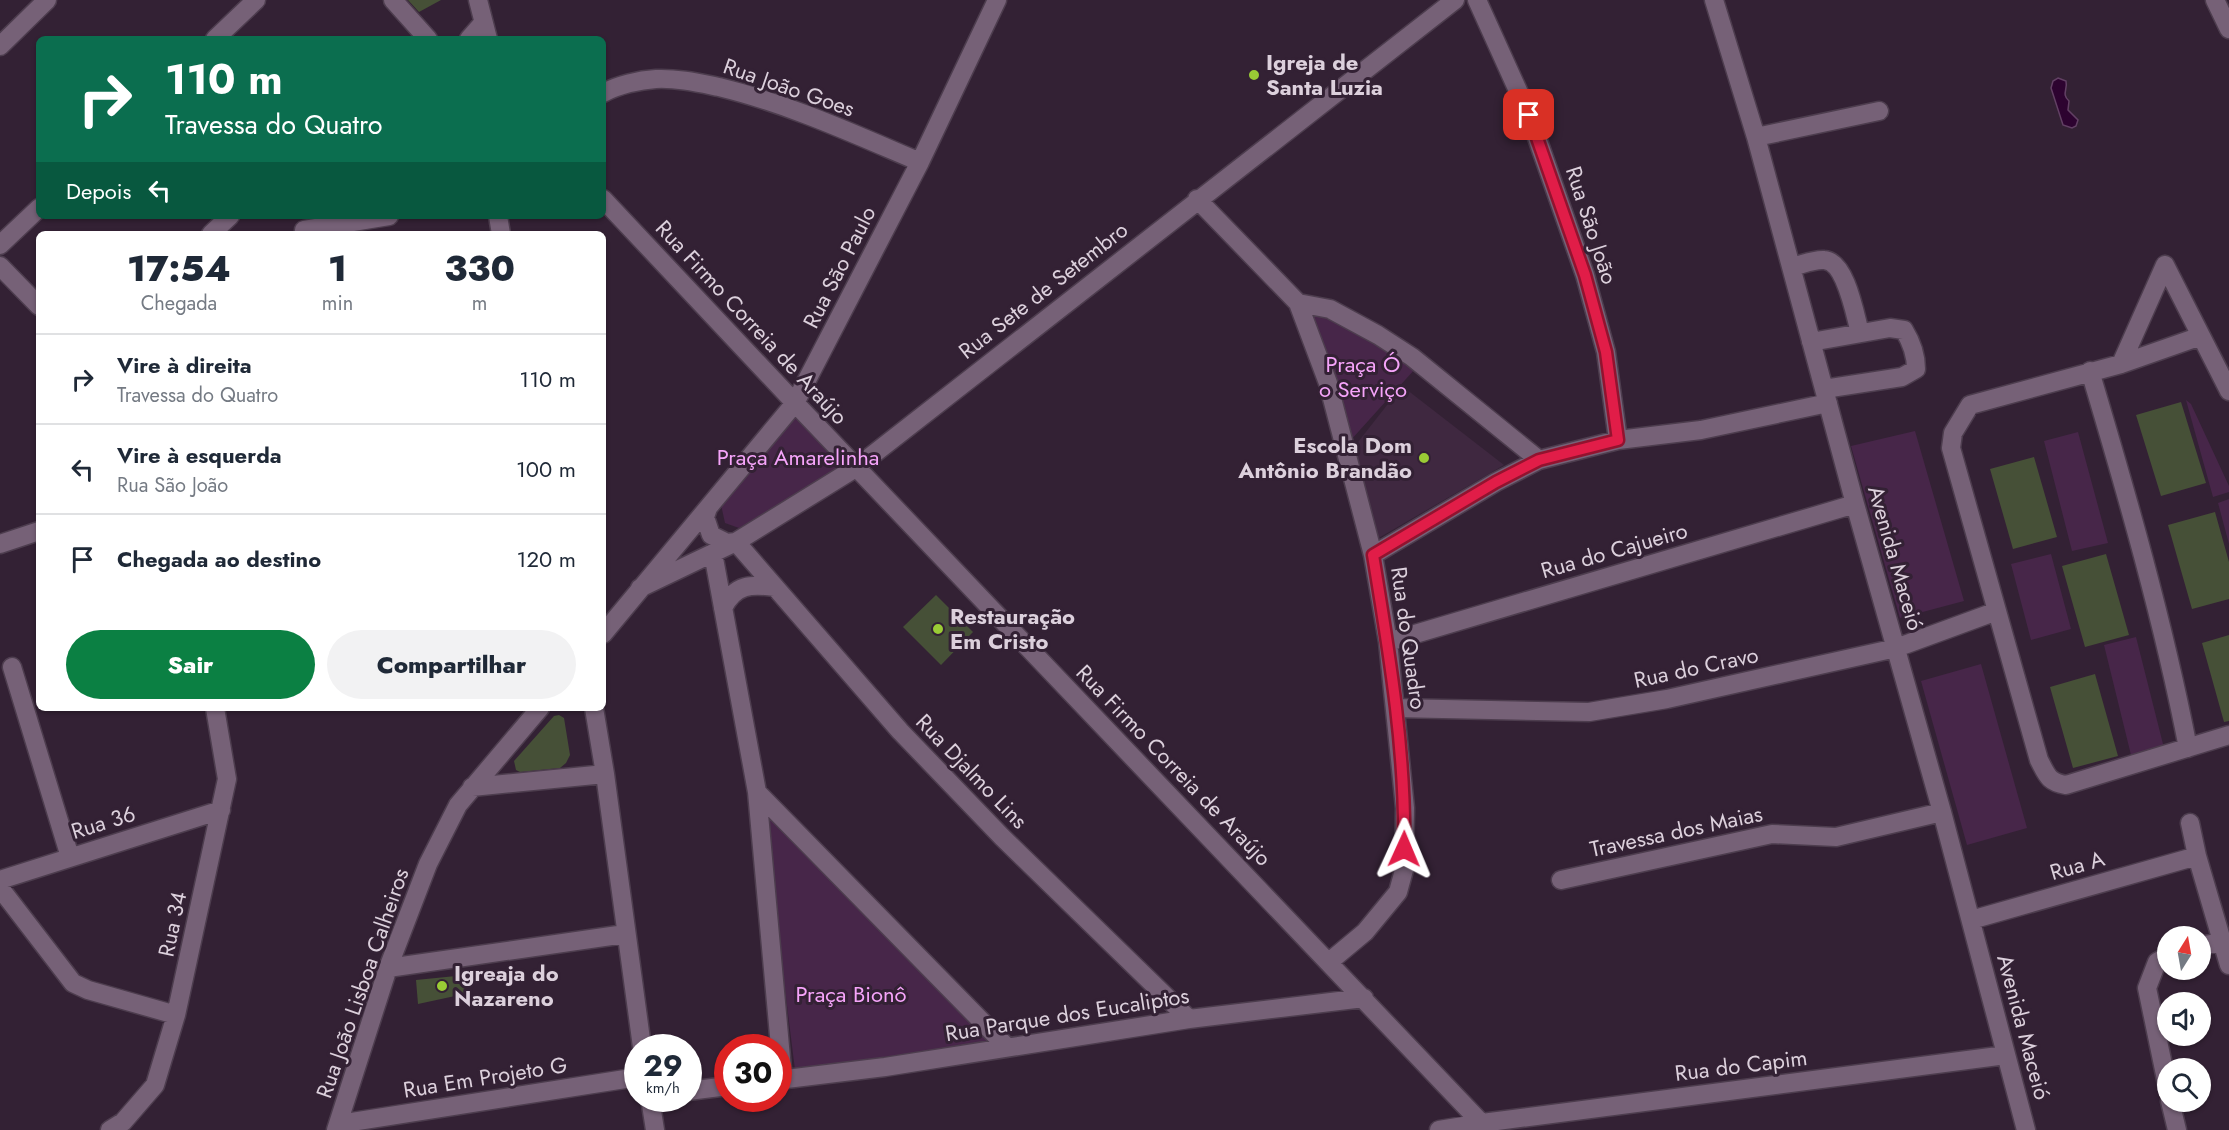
<!DOCTYPE html>
<html lang="pt">
<head>
<meta charset="utf-8">
<style>
  :root { --surface:#fff; --page:#f2f2f3; --text:#1f2937; --muted:#747a83; --line:#e0e1e3; --accent:#0b8043 }
  body { margin:0; font-family:Jost,sans-serif; background:var(--page); color:var(--text); height:100vh; display:flex; flex-direction:column; font-size:22px; white-space:nowrap }
  * { box-sizing:border-box; margin:0 }
  p { font-size:20px; color:var(--muted) }
  .icon { flex:none; width:33px; height:33px; fill:none; stroke:currentColor; stroke-width:2; stroke-linecap:round; stroke-linejoin:round }
  .map { position:relative; flex:1; overflow:hidden }
  .side { position:absolute; left:36px; top:231px; width:570px; height:480px; display:flex; flex-direction:column; background:var(--surface); border-radius:9px; box-shadow:0 2px 4px #0004 }
  .side>* { flex:none }
  .guide { position:absolute; left:36px; top:36px; width:570px; height:183px; border-radius:9px; box-shadow:0 2px 4px #0004; background:#0b6e4f; color:#fff; overflow:hidden }
  .needle { width:39px; rotate:11deg }
  .buttons { position:absolute; left:2157px; top:926px; display:grid; gap:12px }
  .buttons a { display:grid; place-items:center; width:54px; height:54px; border-radius:50%; background:var(--surface); box-shadow:0 2px 4px #0004; font-size:30px }
  .speed { position:absolute; left:624px; top:1034px; display:flex; gap:12px; font-size:30px; font-weight:700; text-align:center }
  .speed>* { display:grid; place-content:center; width:78px; height:78px; border-radius:50%; background:var(--surface); box-shadow:0 2px 4px #0004; line-height:1 }
  .speed small { font-size:15px; font-weight:400 }
  .speed .limit { border:9px solid #d22; background:#fff; color:#111 }
  .pin { position:absolute; display:grid; place-items:center; width:51px; height:51px; color:#fff; margin:-26px; border-radius:12px; box-shadow:0 3px 9px #0006 }
  .me { position:absolute; width:66px; margin:-33px; rotate:1deg; stroke-linejoin:round; filter:drop-shadow(0 0 4px #0008) }
  .turn { display:flex; align-items:center; gap:21px; height:126px; padding:0 30px; font-size:27px }
  .turn .icon { width:78px; height:78px; stroke-width:2.5 }
  .turn b { display:block; font-size:42px; line-height:51px }
  .then { display:flex; align-items:center; height:57px; padding:0 30px; background:#0003; gap:12px; font-size:22px }
  .eta { display:flex; justify-content:space-evenly; align-items:center; height:102px; text-align:center }
  .eta b { font-size:36px; font-weight:800; line-height:42px }
  .action { display:flex; gap:12px; margin-top:auto; padding:12px 30px }
  .action a { flex:1; height:69px; border-radius:36px; background:var(--accent); color:#fff; font-size:24px; font-weight:800; line-height:69px; text-align:center }
  .action a+a { background:var(--page); color:var(--text) }
  ul { padding:0; list-style:none }
  li { display:flex; align-items:center; gap:18px; height:90px; padding:0 30px; border-top:2px solid var(--line) }
  li div { flex:1 }
  li b { display:block; font-size:22px }
  li em { font-style:normal }
  .map>svg:first-child { display:block }
  .built { fill:#3f2840 }
  .green { fill:#472649 }
  .water { fill:#2d0330; stroke:#624064; stroke-width:1.5 }
  .building { fill:#465037 }
  .lines { fill:none; stroke-linecap:round; stroke-linejoin:round }
  .minor-casing { stroke:#4d3d4e; stroke-width:21 }
  .minor { stroke:#766177; stroke-width:18 }
  .route-casing { stroke:#92132f; stroke-width:15 }
  .route { stroke:#e11d48; stroke-width:10 }
  .poi-dot { fill:#9acb35; stroke:#332134; stroke-width:2 }
  .labels { text-anchor:middle; dominant-baseline:central; stroke-width:6; stroke-linejoin:round; paint-order:stroke }
  .poi-label { font-size:22px; font-weight:bold; fill:#dcd0dc; stroke:#332134; text-anchor:start }
  .street-label { font-size:22px; fill:#dcd0dc; stroke:#332134 }
  .park-label { font-size:22px; fill:#f6a4fa; stroke:#332134 }
</style>
</head>
<body>
<div class="map">
<svg width="2229" height="1130" viewBox="0 0 2229 1130">
  <rect width="100%" height="100%" fill="#332134"/>
  <path class="built" d="M1402,386L1504,465L1377,539L1351,451Z"/>
  <path class="green" d="M1304,310H1323L1415,369L1350,441Z
    M2186,400L2191,404L2229,486V492L2213,497Z
    M796,411L846,464L739,528L725,523L720,500Z
    M1915,431L1964,601L1900,618L1851,446Z
    M2078,432L2108,543L2072,551L2044,441Z
    M2229,499V544L2218,503Z
    M2051,554L2071,629L2031,640L2011,564Z
    M2136,637L2164,748L2131,755L2104,645Z
    M1981,664L2027,828L1967,845L1921,681Z
    M762,804L988,1042L795,1070Z"/>
  <path class="water" d="M2058,78L2066,81C2068,90 2061,94 2069,101L2068,110L2078,120L2076,126L2072,128L2063,125L2051,88L2053,81Z"/>
  <path class="building" d="M408,0H441L419,12Z
    M2181,402L2206,483L2161,496L2136,415Z
    M2034,457L2057,537L2013,549L1990,469Z
    M2215,512L2229,562V599L2192,609L2168,525Z
    M2106,554L2129,635L2085,647L2062,566Z
    M936,595L973,632L941,665L903,627Z
    M2229,635V721L2224,722L2202,643Z
    M2095,674L2118,756L2073,768L2050,687Z
    M559,715L564,718L570,755L566,763L560,768L520,772L516,770L514,761L554,716Z
    M466,975L469,993L418,1004L416,980Z"/>
  <g class="lines">
    <g class="minor-casing">
      <path id="minor" d="M393,0L428,39
        M478,0L488,39
        M1477,0L1529,115L1585,275L1606,352L1618,440
        M1714,0L1756,137L1855,504L1942,812L2026,1130
        M2215,0L2229,29
        M215,39L256,0
        M469,39L483,23
        M0,46L47,0
        M603,93C618,85 639,80 656,79C677,78 699,83 719,87C789,104 854,134 920,162
        M1756,137L1879,111
        M603,199L795,403L1488,1130
        M1197,199L1298,303L1330,309L1378,335L1412,357L1539,460
        M498,216L501,234
        M304,230L389,216
        M211,234L230,216
        M0,245L39,208
        M2165,265L2229,391
        M0,266L39,306
        M1791,267C1801,265 1814,259 1824,260C1846,261 1855,315 1860,333
        M1298,303L1328,383L1373,555L1388,642L1405,808L1404,870L1398,892L1365,932L1329,962
        M2201,336L2121,364L1970,405L1953,433L1951,448L2039,760C2047,775 2048,782 2066,785L2229,735
        M1811,342L1890,328L1904,330C1912,343 1916,354 1916,369L1902,377L1824,389
        M2121,364L2165,265
        M2090,371C2127,495 2163,620 2188,748
        M708,508L705,517L711,535L727,543L736,542L900,731L1002,837L1189,1019
        M0,544L39,531
        M713,553L757,792L783,1080
        M1373,555L1496,482L1539,460L1618,440L1701,430L1828,403
        M640,588L736,542L857,467L1455,0
        M723,608C735,584 751,584 775,587
        M603,634L795,403L920,162L997,0
        M1388,642L1855,504
        M12,667L70,857
        M594,708L605,774L642,1047
        M1395,708L1589,712L1667,699L1896,648L1997,611
        M472,787L605,774
        M757,792L1007,1047
        M2190,823L2197,856L2229,965
        M0,880L221,810
        M1561,880L1772,834L1836,837L1942,812
        M0,888L73,983L88,990L176,1015
        M1971,920L2197,856
        M2200,946L2221,942
        M2168,956L2157,962L2147,988L2168,1089
        M388,968L625,934
        M778,1080L885,1067L1189,1019L1364,998
        M688,1091L728,1086
        M650,1098L655,1130
        M2170,1101L2177,1130
        M339,1124L638,1077
        M110,1130L123,1122L155,1085L176,1015L227,779L215,708
        M336,1130L388,968L428,864L458,805L540,708
        M1439,1130L1482,1123L2006,1055"/>
    </g>
    <use href="#minor" class="minor"/>
  </g>
  <g class="lines">
    <g class="route-casing">
      <path id="route" d="M1404,849C1406,751 1389,652 1373,555L1496,482L1539,460L1618,440L1606,352L1585,275L1529,115"/>
    </g>
    <use href="#route" class="route"/>
  </g>
  <g class="poi-dot">
    <circle cx="1254" cy="75" r="6"/>
    <circle cx="1424" cy="458" r="6"/>
    <circle cx="938" cy="629" r="6"/>
    <circle cx="442" cy="986" r="6"/>
  </g>
  <g class="labels">
    <g class="poi-label">
      <text x="1266" y="62">Igreja de<tspan x="1266" dy="25">Santa Luzia</tspan></text>
      <text x="1412" y="445" text-anchor="end">Escola Dom<tspan x="1412" dy="25">Antônio Brandão</tspan></text>
      <text x="950" y="616">Restauração<tspan x="950" dy="25">Em Cristo</tspan></text>
      <text x="454" y="973">Igreaja do<tspan x="454" dy="25">Nazareno</tspan></text>
    </g>
    <g class="street-label">
      <text transform="translate(789 87) rotate(19)">Rua João Goes</text>
      <text transform="translate(1592 225) rotate(72)">Rua São João</text>
      <text transform="translate(839 267) rotate(-63)">Rua São Paulo</text>
      <text transform="translate(1043 290) rotate(-38)">Rua Sete de Setembro</text>
      <text transform="translate(752 322) rotate(47)">Rua Firmo Correia de Araújo</text>
      <text transform="translate(1614 550) rotate(-16)">Rua do Cajueiro</text>
      <text transform="translate(1896 558) rotate(74)">Avenida Maceió</text>
      <text transform="translate(1409 638) rotate(82)">Rua do Quadro</text>
      <text transform="translate(1696 667) rotate(-12)">Rua do Cravo</text>
      <text transform="translate(1174 765) rotate(46)">Rua Firmo Correia de Araújo</text>
      <text transform="translate(972 771) rotate(46)">Rua Djalmo Lins</text>
      <text transform="translate(103 822) rotate(-17)">Rua 36</text>
      <text transform="translate(1676 831) rotate(-12)">Travessa dos Maias</text>
      <text transform="translate(2077 865) rotate(-16)">Rua A</text>
      <text transform="translate(172 924) rotate(-78)">Rua 34</text>
      <text transform="translate(362 983) rotate(-71)">Rua João Lisboa Calheiros</text>
      <text transform="translate(1067 1014) rotate(-9)">Rua Parque dos Eucaliptos</text>
      <text transform="translate(2024 1027) rotate(75)">Avenida Maceió</text>
      <text transform="translate(1741 1065) rotate(-7)">Rua do Capim</text>
      <text transform="translate(485 1077) rotate(-9)">Rua Em Projeto G</text>
    </g>
    <g class="park-label">
      <text x="1363" y="364">Praça Ó<tspan x="1363" dy="25">o Serviço</tspan></text>
      <text x="798" y="457">Praça Amarelinha</text>
      <text x="851" y="994">Praça Bionô</text>
    </g>
  </g>
</svg>
<div class="buttons">
<a><svg class="needle" viewBox="-14 -14 28 28"><path d="M0-13l5 13h-10z" fill="#e53935"/><path d="M0 13l5-13h-10z" fill="#747a83"/></svg></a>
<a><svg class="icon" aria-label="sound" viewBox="0 0 24 24"><path d="M4 9h4l5-4v14l-5-4H4zM17 9q2 3 0 6"/></svg></a>
<a><svg class="icon" aria-label="search" viewBox="0 0 24 24"><circle cx="10" cy="10" r="6"/><path d="M15 15l6 6"/></svg></a>
</div>
<div class="speed"><div>29<small>km/h</small></div><div class="limit">30</div></div>
<div class="pin" style="left:1529px;top:115px;background:#d93025"><svg class="icon" aria-label="arrive" viewBox="0 0 24 24"><path d="M6 21V4h12l-3 4 3 4H6"/></svg></div>
<svg class="me" style="left:1404px;top:849px" viewBox="-20 -20 40 40"><path d="M0-17L14 15 0 8-14 15z" fill="#e11d48" stroke="#fff" stroke-width="4"/></svg>
<div class="guide">
<div class="turn"><svg class="icon" aria-label="right" viewBox="0 0 24 24"><path d="M7 20v-9h11M14 6l5 5-5 5"/></svg><div><b>110 m</b>Travessa do Quatro</div></div>
<div class="then">Depois<svg class="icon" aria-label="left" viewBox="0 0 24 24"><path d="M17 20v-9H6M10 6l-5 5 5 5"/></svg></div>
</div>
<section class="side">
<div class="eta">
<div><b>17:54</b><p>Chegada</p></div>
<div><b>1</b><p>min</p></div>
<div><b>330</b><p>m</p></div>
</div>
<ul>
<li><svg class="icon" aria-label="right" viewBox="0 0 24 24"><path d="M7 20v-9h11M14 6l5 5-5 5"/></svg><div><b>Vire à direita</b><p>Travessa do Quatro</p></div><em>110 m</em></li>
<li><svg class="icon" aria-label="left" viewBox="0 0 24 24"><path d="M17 20v-9H6M10 6l-5 5 5 5"/></svg><div><b>Vire à esquerda</b><p>Rua São João</p></div><em>100 m</em></li>
<li><svg class="icon" aria-label="arrive" viewBox="0 0 24 24"><path d="M6 21V4h12l-3 4 3 4H6"/></svg><div><b>Chegada ao destino</b></div><em>120 m</em></li>
</ul>
<div class="action"><a>Sair</a><a>Compartilhar</a></div>
</section>
</div>
</body>
</html>
